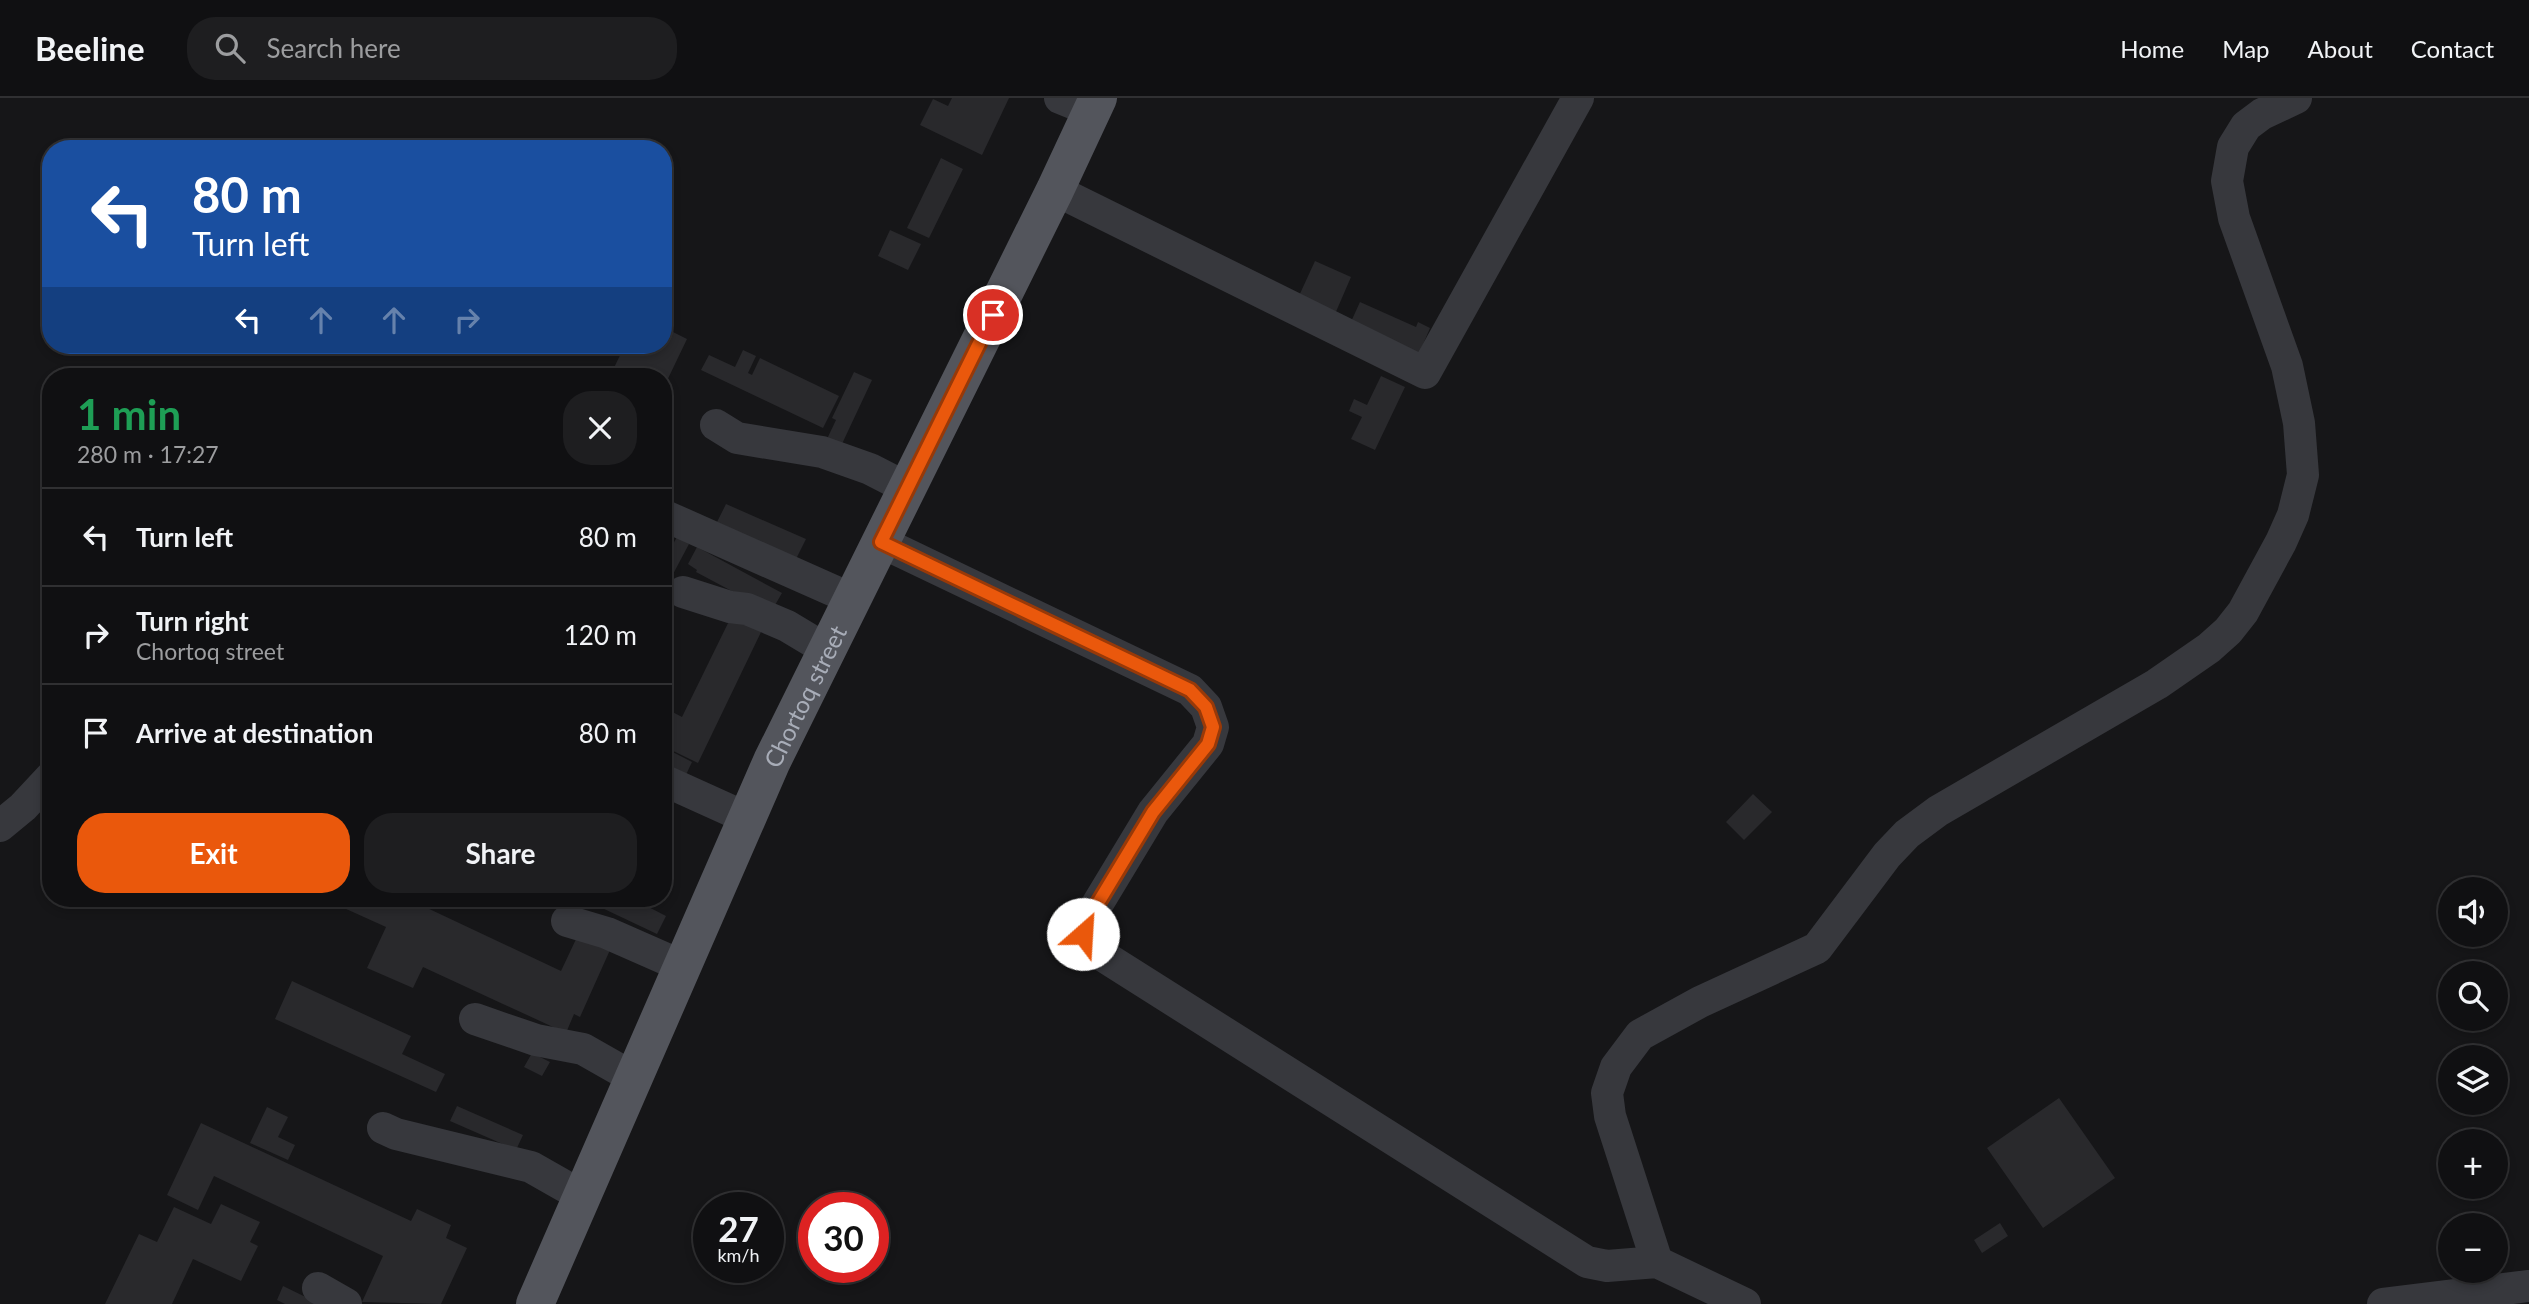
<!DOCTYPE html>
<html lang="en">
<head>
<meta charset="utf-8">
<style>
  :root { --surface:#101012; --page:#1e1e20; --text:#f1f3f6; --muted:#9c9d9f; --line:#303032; --accent:#ea580c }
  body { margin:0; font-family:Lato,sans-serif; background:var(--page); color:var(--text); height:100vh; display:flex; flex-direction:column; font-size:26px; white-space:nowrap }
  * { box-sizing:border-box; margin:0 }
  p { font-size:23px; color:var(--muted) }
  .icon { flex:none; width:38px; height:38px; fill:none; stroke:currentColor; stroke-width:2; stroke-linecap:round; stroke-linejoin:round }
  .map { position:relative; flex:1; overflow:hidden }
  .panel { position:absolute; left:42px; top:270px; width:630px; height:539px; display:flex; flex-direction:column; background:var(--surface); border-radius:28px; box-shadow:0 4px 10px #0003,0 0 0 2px var(--line) }
  .panel>* { flex:none }
  .banner { position:absolute; left:42px; top:42px; width:630px; height:214px; border-radius:28px; box-shadow:0 4px 10px #0003,0 0 0 2px var(--line); background:#1a4fa0; color:#fff; overflow:hidden }
  .controls { position:absolute; left:2438px; top:779px; display:grid; gap:14px }
  .controls a { display:grid; place-items:center; width:70px; height:70px; border-radius:50%; background:var(--surface); box-shadow:0 4px 10px #0003,0 0 0 2px var(--line); font-size:35px }
  .speed { position:absolute; left:693px; top:1094px; display:flex; gap:14px; font-size:35px; font-weight:700; text-align:center }
  .speed>* { display:grid; place-content:center; width:91px; height:91px; border-radius:50%; background:var(--surface); box-shadow:0 4px 10px #0003,0 0 0 2px var(--line); line-height:1 }
  .speed small { font-size:18px; font-weight:400 }
  .speed .limit { border:10px solid #d22; background:#fff; color:#111 }
  .pin { position:absolute; display:grid; place-items:center; width:60px; height:60px; color:#fff; margin:-30px; border:4px solid #fff; border-radius:50%; box-shadow:0 2px 7px #0007 }
  .me { position:absolute; width:77px; margin:-38px; rotate:26deg; stroke-linejoin:round; filter:drop-shadow(0 0 5px #0008) }
  .turn { display:flex; align-items:center; gap:24px; height:147px; padding:0 35px; font-size:32px }
  .turn .icon { width:91px; height:91px; stroke-width:2.5 }
  .turn b { display:block; font-size:49px; line-height:60px }
  .lanes { display:flex; align-items:center; height:66px; padding:0 35px; background:#0003; justify-content:center; gap:35px; direction:ltr }
  .lanes .off { opacity:.35 }
  .round { display:grid; place-items:center; flex:none; width:74px; height:74px; border-radius:28px; background:var(--page) }
  .head { display:flex; align-items:center; justify-content:space-between; height:119px; padding:0 35px }
  h1 { font-size:42px; font-weight:700; line-height:52px; color:#1e9e55 }
  .action { display:flex; gap:14px; margin-top:auto; padding:14px 35px }
  .action a { flex:1; height:80px; border-radius:28px; background:var(--accent); color:#fff; font-size:28px; font-weight:700; line-height:80px; text-align:center }
  .action a+a { background:var(--page); color:var(--text) }
  ul { padding:0; list-style:none }
  li { display:flex; align-items:center; gap:21px; height:98px; padding:0 35px; border-top:2px solid var(--line) }
  li div { flex:1 }
  li b { display:block; font-size:26px }
  li em { font-style:normal }
  header { display:flex; align-items:center; gap:42px; box-sizing:border-box; height:98px; padding:0 35px; background:var(--surface); border-bottom:2px solid var(--line) }
  header strong { font-size:33px }
  nav { display:flex; gap:38px; margin-inline-start:auto; font-size:24px }
  .search { width:490px; height:63px; background:var(--page); display:flex; align-items:center; gap:18px; box-sizing:border-box; padding:0 24px; border-radius:28px; color:var(--muted); font-size:26px }
  .map>svg:first-child { display:block }
  .building { fill:#29292c }
  .lines { fill:none; stroke-linecap:round; stroke-linejoin:round }
  .minor { stroke:#37383d; stroke-width:32 }
  .major { stroke:#53555c; stroke-width:38 }
  .route-casing { stroke:#983908; stroke-width:18 }
  .route { stroke:#ea580c; stroke-width:12 }
  .labels { text-anchor:middle; dominant-baseline:central; stroke-width:7; stroke-linejoin:round; paint-order:stroke }
  .street-label { font-size:24px; fill:#a8adb8; stroke:#111113 }
</style>
</head>
<body>
<header>
<strong>Beeline</strong>
<div class="search"><svg class="icon" aria-label="search" viewBox="0 0 24 24"><circle cx="10" cy="10" r="6"/><path d="M15 15l6 6"/></svg>Search here</div>
<nav><a>Home</a><a>Map</a><a>About</a><a>Contact</a></nav>
</header>
<div class="map">
<svg width="2529" height="1206" viewBox="0 0 2529 1206">
  <rect width="100%" height="100%" fill="#161618"/>
  <path class="building" d="M952,0H1009L982,57L920,27L933,1L948,8Z
    M941,60L963,71L929,140L907,130Z
    M890,132L921,146L908,172L878,158Z
    M1315,163L1351,179L1335,216L1298,200Z
    M1360,204L1416,229L1418,224L1430,230L1418,258L1350,226Z
    M663,229L687,241L663,291V278H610L625,247H663Z
    M743,252L756,258L748,275L752,277L760,260L839,298L823,330L701,272L709,257L735,269Z
    M854,274L872,282L841,348L827,341L836,322L832,320Z
    M1381,278L1405,289L1375,352L1351,341L1362,319L1349,313L1354,301L1367,307Z
    M726,406L806,441L796,461L717,424Z
    M677,439L689,446L672,478L663,473V464Z
    M697,449L782,495L771,514L696,474L697,472L688,466Z
    M732,517L762,532L698,665L663,648V609L682,619Z
    M663,649L692,664L684,681L663,670Z
    M1753,696L1772,714L1744,742L1726,724Z
    M330,800H406L561,873L578,837L610,852L580,919L574,916L566,935L423,869L413,890L367,870L386,829L344,810L346,807Z
    M581,800H631L666,818L657,836Z
    M292,883L411,938L402,956L445,976L436,994L275,921Z
    M532,955L550,964L542,978L524,969Z
    M2059,1000L2115,1080L2043,1130L1987,1050Z
    M457,1008L523,1037L516,1052L450,1023Z
    M267,1009L288,1019L278,1039L295,1047L288,1062L250,1045Z
    M201,1025L411,1123L417,1111L451,1127L446,1140L467,1150L441,1206L362,1204L383,1158L214,1078L198,1112L167,1097Z
    M221,1106L260,1124L250,1144L258,1148L241,1183L193,1161L172,1206H105L139,1136L157,1144L174,1109L211,1126Z
    M2000,1125L2008,1138L1982,1155L1974,1142Z
    M283,1188L320,1206H285L277,1202Z"/>
  <g class="lines">
    <path class="minor" d="M1060,0L1092,13
      M1055,92L1425,275L1578,0
      M716,327L737,340L822,354L870,371L907,390
      M663,417L852,501
      M881,444L1190,592L1206,609L1213,629L1208,646L1153,714L1086,825C1083,835 1081,841 1089,849L1587,1164L1607,1168L1657,1164
      M683,494L730,509L747,511L787,528L827,552
      M663,682L747,720
      M0,728L23,709L51,679
      M567,823L607,835L682,868
      M475,921L536,942L583,951L634,980
      M383,1030L396,1036L531,1069L582,1098
      M318,1190L346,1206
      M1745,1206L1657,1164L1610,1018L1607,995L1616,969L1640,937L1700,904L1817,850L1887,757L1907,736L1938,713L2157,586L2209,550L2228,533L2243,514L2281,444L2293,417L2303,377L2299,325L2287,268L2234,120L2227,83L2233,49L2246,28L2262,16L2296,0
      M2383,1206L2529,1188"/>
    <path class="major" id="s1" d="M535,1206L772,663L1055,92L1098,0"/>
  </g>
  <g class="lines">
    <g class="route-casing">
      <path id="route" d="M993,217L881,444L1190,592L1206,609L1213,629L1208,646L1153,714L1086,825L1083,836"/>
    </g>
    <use href="#route" class="route"/>
  </g>
  <g class="labels">
    <g class="street-label">
      <text stroke="none"><textPath href="#s1" startOffset="665">Chortoq street</textPath></text>
    </g>
  </g>
</svg>
<div class="controls">
<a><svg class="icon" aria-label="sound" viewBox="0 0 24 24"><path d="M4 9h4l5-4v14l-5-4H4zM17 9q2 3 0 6"/></svg></a>
<a><svg class="icon" aria-label="search" viewBox="0 0 24 24"><circle cx="10" cy="10" r="6"/><path d="M15 15l6 6"/></svg></a>
<a><svg class="icon" aria-label="layers" viewBox="0 0 24 24"><path d="M12 4l9 5-9 5-9-5zM3 14l9 5 9-5"/></svg></a>
<a>+</a>
<a>−</a>
</div>
<div class="speed"><div>27<small>km/h</small></div><div class="limit">30</div></div>
<div class="pin" style="left:993px;top:217px;background:#d93025"><svg class="icon" aria-label="arrive" viewBox="0 0 24 24"><path d="M6 21V4h12l-3 4 3 4H6"/></svg></div>
<svg class="me" style="left:1083px;top:836px" viewBox="-20 -20 40 40"><circle r="19" fill="#fff"/><path d="M0-13L10 11 0 6-10 11z" fill="#ea580c"/></svg>
<div class="banner">
<div class="turn"><svg class="icon" aria-label="left" viewBox="0 0 24 24"><path d="M17 20v-9H6M10 6l-5 5 5 5"/></svg><div><b>80 m</b>Turn left</div></div>
<div class="lanes"><svg class="icon" aria-label="left" viewBox="0 0 24 24"><path d="M17 20v-9H6M10 6l-5 5 5 5"/></svg><svg class="icon off" aria-label="ahead" viewBox="0 0 24 24"><path d="M12 20V5M6 11l6-6 6 6"/></svg><svg class="icon off" aria-label="ahead" viewBox="0 0 24 24"><path d="M12 20V5M6 11l6-6 6 6"/></svg><svg class="icon off" aria-label="right" viewBox="0 0 24 24"><path d="M7 20v-9h11M14 6l5 5-5 5"/></svg></div>
</div>
<section class="panel">
<div class="head"><div><h1>1 min</h1><p>280 m · 17:27</p></div><a class="round"><svg class="icon" aria-label="close" viewBox="0 0 24 24"><path d="M6 6l12 12M18 6L6 18"/></svg></a></div>
<ul>
<li><svg class="icon" aria-label="left" viewBox="0 0 24 24"><path d="M17 20v-9H6M10 6l-5 5 5 5"/></svg><div><b>Turn left</b></div><em>80 m</em></li>
<li><svg class="icon" aria-label="right" viewBox="0 0 24 24"><path d="M7 20v-9h11M14 6l5 5-5 5"/></svg><div><b>Turn right</b><p>Chortoq street</p></div><em>120 m</em></li>
<li><svg class="icon" aria-label="arrive" viewBox="0 0 24 24"><path d="M6 21V4h12l-3 4 3 4H6"/></svg><div><b>Arrive at destination</b></div><em>80 m</em></li>
</ul>
<div class="action"><a>Exit</a><a>Share</a></div>
</section>
</div>
</body>
</html>
